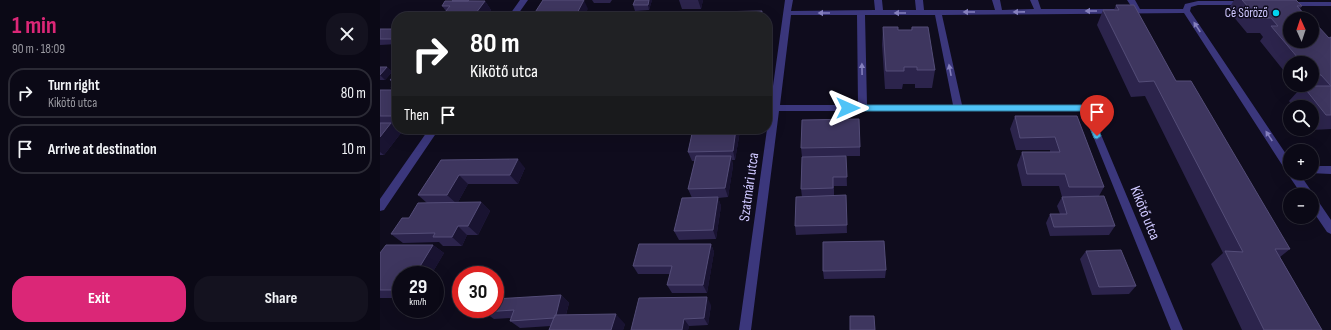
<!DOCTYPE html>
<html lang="en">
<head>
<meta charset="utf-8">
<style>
  :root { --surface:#0b0916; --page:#14121f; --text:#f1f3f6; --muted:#9a9aa1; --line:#2b2a35; --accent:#db2777 }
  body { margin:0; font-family:"Sofia Sans Condensed",sans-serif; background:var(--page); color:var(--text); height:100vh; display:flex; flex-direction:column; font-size:15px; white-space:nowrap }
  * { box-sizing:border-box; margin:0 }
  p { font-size:13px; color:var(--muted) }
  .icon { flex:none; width:22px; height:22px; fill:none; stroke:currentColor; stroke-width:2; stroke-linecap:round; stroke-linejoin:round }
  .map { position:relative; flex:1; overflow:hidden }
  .panel { display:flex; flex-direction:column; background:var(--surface); width:380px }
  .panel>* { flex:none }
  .banner { position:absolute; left:12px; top:12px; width:380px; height:122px; border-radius:16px; box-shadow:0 4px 16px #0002,0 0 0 1px var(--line); background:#202124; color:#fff; overflow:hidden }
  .needle { width:26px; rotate:357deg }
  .fabs { position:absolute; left:903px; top:12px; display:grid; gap:8px }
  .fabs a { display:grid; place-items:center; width:36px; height:36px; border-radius:50%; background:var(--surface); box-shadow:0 4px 16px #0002,0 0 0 1px var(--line); font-size:20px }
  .speed { position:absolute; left:12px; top:266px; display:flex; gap:8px; font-size:20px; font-weight:700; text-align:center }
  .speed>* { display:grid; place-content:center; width:52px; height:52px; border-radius:50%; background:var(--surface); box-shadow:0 4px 16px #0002,0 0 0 1px var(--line); line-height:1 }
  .speed small { font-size:10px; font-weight:400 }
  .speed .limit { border:6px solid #d22; background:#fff; color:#111 }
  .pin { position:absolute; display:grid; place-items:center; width:34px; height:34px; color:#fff; margin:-41px -17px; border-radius:50% 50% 50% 0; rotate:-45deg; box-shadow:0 0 4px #0007 }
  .pin .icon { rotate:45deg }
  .me { position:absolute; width:44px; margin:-22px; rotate:90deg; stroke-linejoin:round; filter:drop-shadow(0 0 3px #0008) }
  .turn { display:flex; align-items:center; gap:14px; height:84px; padding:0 12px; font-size:18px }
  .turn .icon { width:52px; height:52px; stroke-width:2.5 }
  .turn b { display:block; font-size:28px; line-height:34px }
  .then { display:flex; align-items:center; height:38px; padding:0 12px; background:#0003; gap:8px; font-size:15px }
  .round { display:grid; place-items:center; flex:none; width:42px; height:42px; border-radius:16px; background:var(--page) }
  .headline { display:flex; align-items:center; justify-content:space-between; height:68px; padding:0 12px }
  h1 { font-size:24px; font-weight:700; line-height:30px; color:var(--accent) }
  .button { display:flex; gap:8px; margin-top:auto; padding:8px 12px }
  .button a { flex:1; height:46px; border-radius:16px; background:var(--accent); color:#fff; font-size:16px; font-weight:700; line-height:46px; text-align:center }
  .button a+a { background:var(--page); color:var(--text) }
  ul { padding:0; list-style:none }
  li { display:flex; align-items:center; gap:12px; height:50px; margin:0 8px 6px; padding:0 4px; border:2px solid var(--line); border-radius:16px }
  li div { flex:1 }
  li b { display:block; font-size:15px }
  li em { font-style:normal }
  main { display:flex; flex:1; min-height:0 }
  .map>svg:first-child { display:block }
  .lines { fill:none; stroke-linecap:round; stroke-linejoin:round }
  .minor { fill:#3b377c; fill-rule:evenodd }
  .wall { fill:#2c244c }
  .shaded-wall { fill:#191331 }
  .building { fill:#3e365f; stroke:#544d78 }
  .oneway { fill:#8580be }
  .route { fill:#4fc3f7; stroke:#337fa1 }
  .poi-dot { fill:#02d4f0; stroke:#0f0c1d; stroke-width:1.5 }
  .labels { text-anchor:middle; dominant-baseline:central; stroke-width:3; stroke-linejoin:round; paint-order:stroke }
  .far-poi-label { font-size:13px; fill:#cfc8ff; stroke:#0f0c1d; text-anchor:end }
  .street-label { font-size:15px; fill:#cfc8ff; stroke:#0f0c1d }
</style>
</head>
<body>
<main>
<section class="panel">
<div class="headline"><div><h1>1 min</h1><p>90 m · 18:09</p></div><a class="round"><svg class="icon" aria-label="close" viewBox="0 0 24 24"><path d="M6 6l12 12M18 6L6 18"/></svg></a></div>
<ul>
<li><svg class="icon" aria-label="right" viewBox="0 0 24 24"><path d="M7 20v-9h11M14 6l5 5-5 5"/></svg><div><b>Turn right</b><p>Kikötő utca</p></div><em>80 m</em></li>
<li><svg class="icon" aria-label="arrive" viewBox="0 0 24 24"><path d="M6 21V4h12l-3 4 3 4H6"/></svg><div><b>Arrive at destination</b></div><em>10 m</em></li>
</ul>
<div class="button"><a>Exit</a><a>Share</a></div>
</section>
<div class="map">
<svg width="951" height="330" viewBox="0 0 951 330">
  <rect width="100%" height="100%" fill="#0f0c1d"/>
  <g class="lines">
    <path class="minor" d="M140,0H148L136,17H128Z
      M405,0H413L411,11L495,10L494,0H502L503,10H536L535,0H543L544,10H615L612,0H620L622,10L654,9L650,0H658L661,9H753L747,0H755L760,9H803L805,4L818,1H868V5H818L811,7L810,11L910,160V173H919L932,192V197L936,198L951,220V234L947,232L932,210V195H922L909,176V172L906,171L804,13L562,15L582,105L709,106L803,330H791L703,111H399L371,330H359ZM411,15H477L478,105H400ZM485,15H555L573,105H487Z
      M904,2H951V6H907L903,4Z
      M49,129H59L4,210L0,211V199Z
      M932,166H951V174L929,173H932Z"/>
  </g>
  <path class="wall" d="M73,0L105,1L111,10L106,17H61L66,11L62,6Z
    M212,0H232L230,3H214Z
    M255,0H272L269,10L255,11L253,5Z
    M299,0H323L321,9H302Z
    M854,0H916L922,6L920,9L926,16L924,18L910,19L949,38L951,37V129L932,130L931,129H932V107H914L909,101L919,90H916L912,85H932V63H910V82L903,73L904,71L880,41L883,37L880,33H867L848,10Z
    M736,5L796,81L910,249L900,257L942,330H862L831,264L843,253L765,96L751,97L717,25L723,10H734Z
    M503,27L518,30H531L532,27L555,70L552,88H535V84H523L522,89H505L502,45Z
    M0,29H17V44L0,45Z
    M0,67H7L12,72L5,80H0Z
    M17,72V126H13L21,133L4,155H0V90H12L11,88L14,84L10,80Z
    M635,116H697L724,187L719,196L735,226L729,235L670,236L666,223L670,214H680L677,206L682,197L679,186H642L637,165L642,152H670V150H636L630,129Z
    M313,129H359L360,131L355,160H352L353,166L348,197L338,198L341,206L336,239L299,240L294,231L312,198L308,189L315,161H312L308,152Z
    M480,147V156H466L467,186H454V196L466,195L467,233L416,235L415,226L422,197L421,189L422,157L421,148Z
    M61,160L145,168L138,184H88L78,202H101L110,211L98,235H87L82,246H63L59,242L23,243L11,234L47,203L38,195Z
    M331,244L334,252L327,293H292L287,285L290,274H258L253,266Z
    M53,245L64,253L51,275H21V298H0V253Z
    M706,251L756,286L749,294L712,295L700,259Z
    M506,270L505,278L444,279L443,271Z
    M181,295L189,303L186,315L245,324L243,330H169L171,326L140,328L130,321L131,318L114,319L104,312Z
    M331,305L328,325L309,326L308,330H251Z"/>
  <path class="shaded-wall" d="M204,0L208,9L204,17H195Z
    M269,0H272L269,10L268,5Z
    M318,0H323L321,9Z
    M105,1L111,10L106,17H93Z
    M7,67L12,72L5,80L0,75Z
    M11,123L21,133L4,155L0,152V137Z
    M356,129H359L360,131L355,160L353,151Z
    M351,156L353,166L348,197L345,188Z
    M138,159L145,168L138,184L130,175Z
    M79,175L88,184L77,204L67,195Z
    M338,197L341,206L336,239L333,230Z
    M101,202L110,211L98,235L88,226Z
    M78,226L87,235L82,246L72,237Z
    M331,244L334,252L327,293L323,285Z
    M53,245L64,253L51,275H48L39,268Z
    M30,268L40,275H26Z
    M21,284V292L18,290Z
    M181,295L189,303L183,325L175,318Z
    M327,297L331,305L328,325L324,318Z
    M236,314L245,324L243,330H231Z
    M304,319L309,326L308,330H302Z"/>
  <path class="building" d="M73,0H89L88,1H72Z
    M163,0H204L195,17H152Z
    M255,0H269L268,5H253Z
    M862,0H916L922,6H917L926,16H922L925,19H910V41H932V24H936L949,38L951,37V86L941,75L932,74V63H919L915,58H918L891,26H898L891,18H878Z
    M65,1H105L93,17H61L70,6H62Z
    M736,5H754L796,81H811L910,249H895L942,330H884L845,251L863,252L774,81L759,82L723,10H739Z
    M382,11L381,17H330L331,12Z
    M503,27H518V30H532V27H548L555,70H537V67H524V71H506Z
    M0,29H17V37L15,39H0Z
    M0,67H7L0,75Z
    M17,72V80H10Z
    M17,80V88H11Z
    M923,86H951V115H946Z
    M0,90H17V114L15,116H0Z
    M635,116H697L724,187H689L685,174H647L642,152H680L675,137L640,138Z
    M479,119L480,147L421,148L422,120Z
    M0,123H11L0,137Z
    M313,129H356L353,151L308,152Z
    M316,156H351L345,188L308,189Z
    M466,156L467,177H453V188L421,189L422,157Z
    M138,159L130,175H79L67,195H38L61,160Z
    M466,195L467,225L415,226L416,197Z
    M724,196L735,226L674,227L670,214H687L682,197Z
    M338,197L333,230L294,231L302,198Z
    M101,202L88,226H78L72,237H53L55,233L11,234L22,218H29L38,203Z
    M504,241L506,270L443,271V242Z
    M259,244H331L323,285H287L292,266H253Z
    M6,245H53L39,268H30L26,275H21V284L18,290H0V253Z
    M741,250L756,286L719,287L706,251Z
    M181,295L176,315L174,318L130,321L134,310L104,312L105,309H115V299Z
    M327,297L324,318L304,319L302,330H251L259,298Z
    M236,314L231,330H169L175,315Z
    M470,316H494L495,330H470Z"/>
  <defs><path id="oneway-solid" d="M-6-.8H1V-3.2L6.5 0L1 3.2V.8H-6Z"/></defs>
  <g class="oneway">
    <use href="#oneway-solid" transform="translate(711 11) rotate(180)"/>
    <use href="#oneway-solid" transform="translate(589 12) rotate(180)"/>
    <use href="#oneway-solid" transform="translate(639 12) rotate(179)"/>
    <use href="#oneway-solid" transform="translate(444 13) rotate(180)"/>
    <use href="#oneway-solid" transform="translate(520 13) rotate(180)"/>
    <use href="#oneway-solid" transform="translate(817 27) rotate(-123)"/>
    <use href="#oneway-solid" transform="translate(482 69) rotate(-91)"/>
    <use href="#oneway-solid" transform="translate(570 70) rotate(-101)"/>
    <use href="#oneway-solid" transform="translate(889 136) rotate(-123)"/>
  </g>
  <path class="route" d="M468,105H706L710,108L721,136L717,139L714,138L703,111H468L464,108Z"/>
  <circle class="poi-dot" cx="896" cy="13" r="4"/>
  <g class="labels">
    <g class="far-poi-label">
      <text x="888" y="13">Cé Söröző</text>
    </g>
    <g class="street-label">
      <text transform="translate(369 187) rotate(-82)">Szatmári utca</text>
      <text transform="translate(765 213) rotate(68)">Kikötő utca</text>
    </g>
  </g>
</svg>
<div class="fabs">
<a><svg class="needle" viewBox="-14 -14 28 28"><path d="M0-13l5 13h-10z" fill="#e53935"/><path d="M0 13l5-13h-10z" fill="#9a9aa1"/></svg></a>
<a><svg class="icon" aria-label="sound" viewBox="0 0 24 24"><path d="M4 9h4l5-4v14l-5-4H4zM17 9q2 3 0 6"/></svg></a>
<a><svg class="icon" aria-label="search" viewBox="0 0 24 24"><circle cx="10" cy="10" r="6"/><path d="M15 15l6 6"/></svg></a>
<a>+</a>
<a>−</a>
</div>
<div class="speed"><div>29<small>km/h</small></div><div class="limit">30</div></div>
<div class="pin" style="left:717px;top:136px;background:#d93025"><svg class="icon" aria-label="arrive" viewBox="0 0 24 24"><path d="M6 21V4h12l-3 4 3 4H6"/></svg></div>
<svg class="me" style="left:468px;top:108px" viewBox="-20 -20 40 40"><path d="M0-17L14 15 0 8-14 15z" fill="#4fc3f7" stroke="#fff" stroke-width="4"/></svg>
<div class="banner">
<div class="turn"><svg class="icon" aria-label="right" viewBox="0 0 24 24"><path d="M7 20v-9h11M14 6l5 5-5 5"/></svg><div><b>80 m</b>Kikötő utca</div></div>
<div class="then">Then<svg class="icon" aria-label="arrive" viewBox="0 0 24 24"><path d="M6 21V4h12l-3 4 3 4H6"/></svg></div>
</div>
</div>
</main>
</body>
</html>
